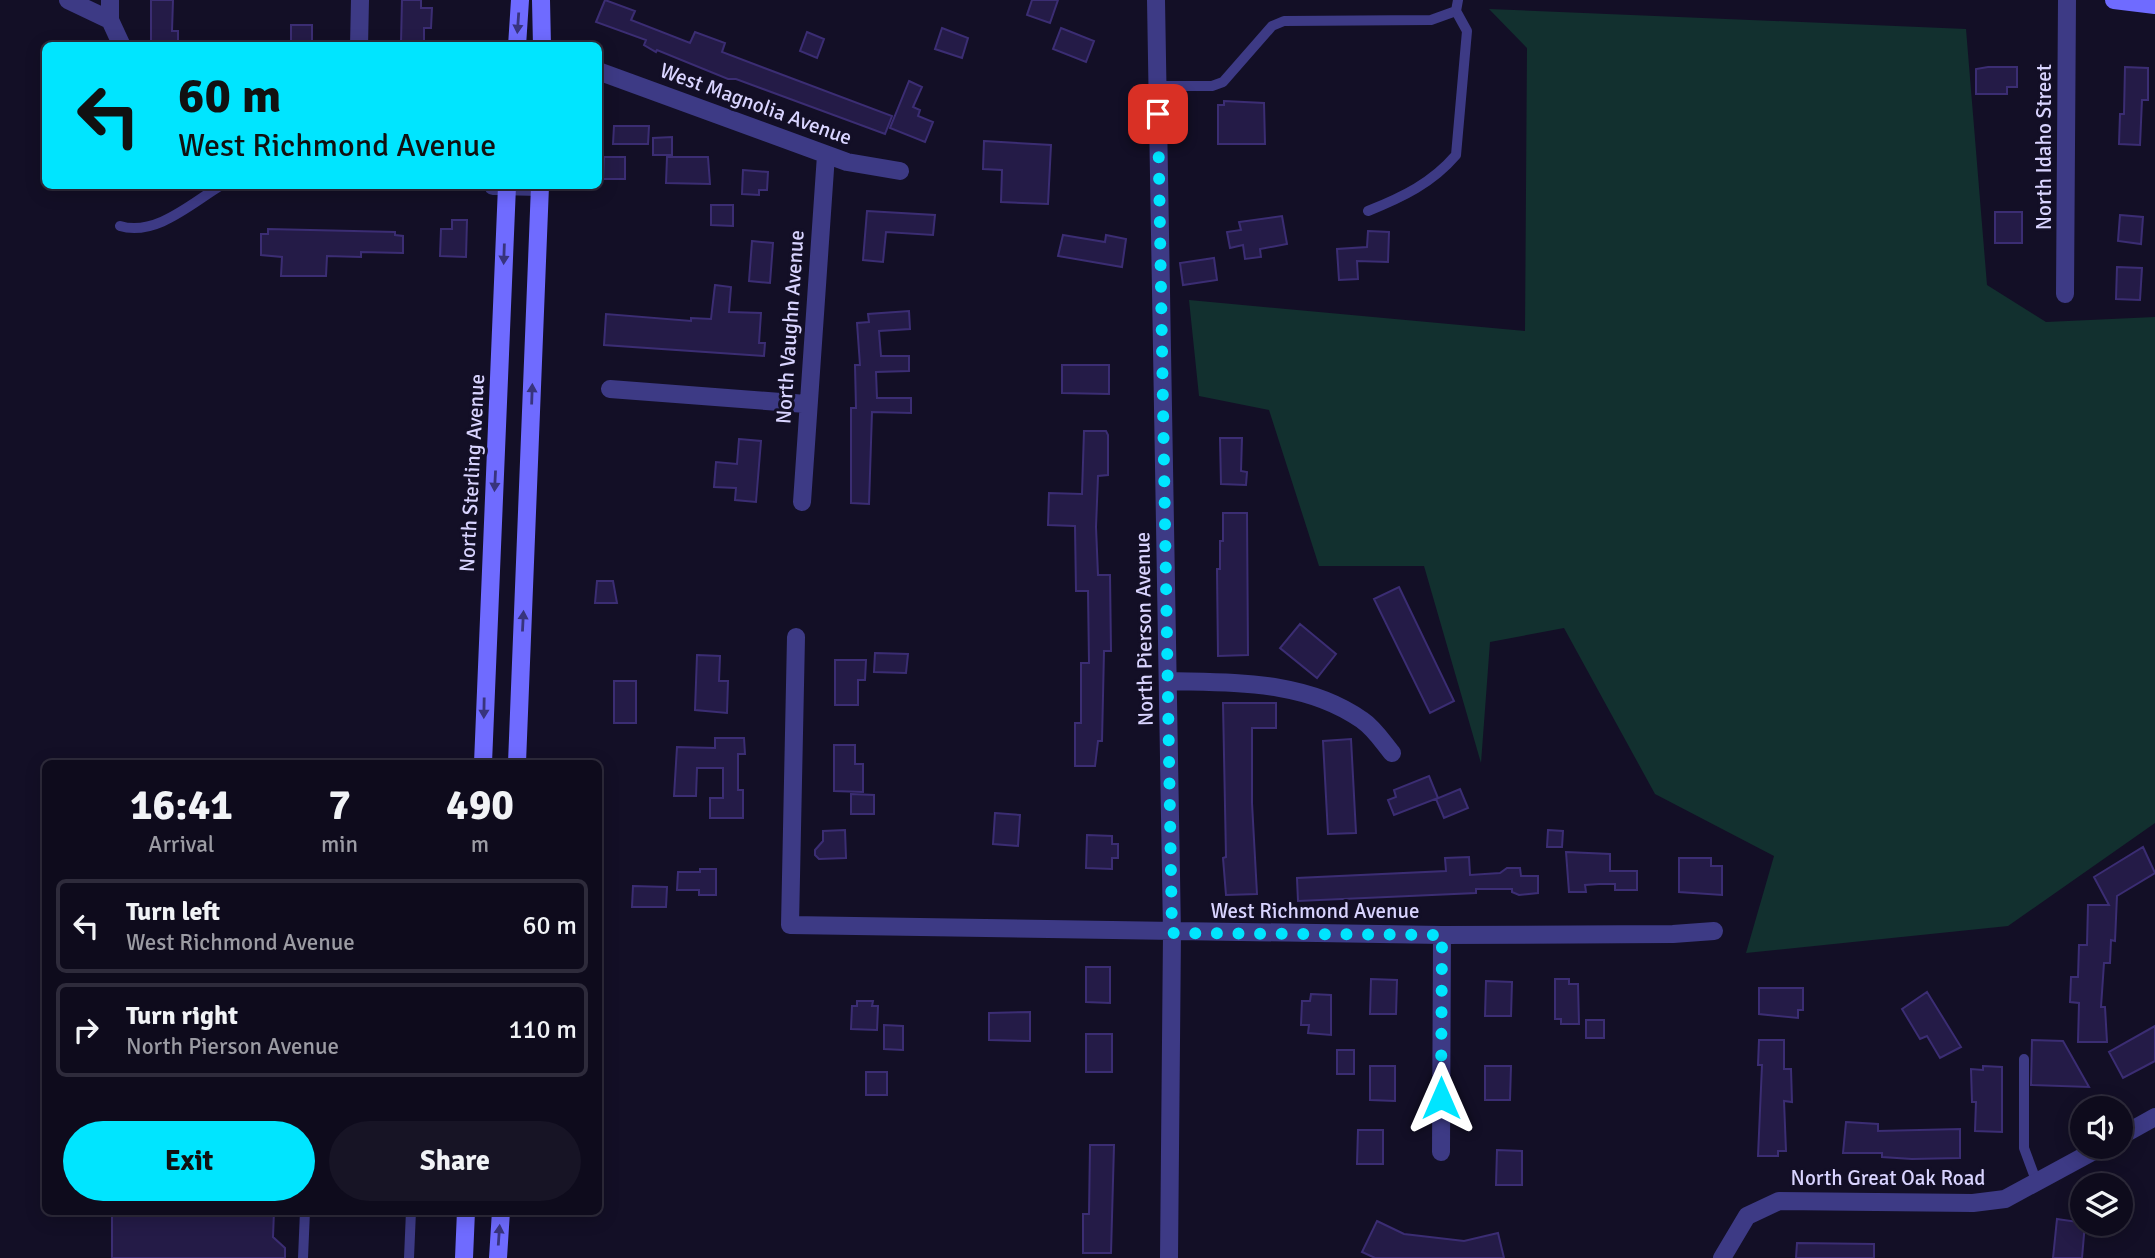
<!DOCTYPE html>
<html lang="en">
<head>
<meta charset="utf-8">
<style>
  :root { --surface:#0e0b1c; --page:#171425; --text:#f1f3f6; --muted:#9b9ba3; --line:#2e2b3b; --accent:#00e5ff }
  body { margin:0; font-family:Signika,sans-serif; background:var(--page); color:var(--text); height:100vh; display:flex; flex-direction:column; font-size:26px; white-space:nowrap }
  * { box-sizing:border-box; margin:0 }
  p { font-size:23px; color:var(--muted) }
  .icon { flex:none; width:38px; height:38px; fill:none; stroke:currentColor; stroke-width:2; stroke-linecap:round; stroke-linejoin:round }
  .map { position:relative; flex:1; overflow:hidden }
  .details { position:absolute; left:42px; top:760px; width:560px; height:455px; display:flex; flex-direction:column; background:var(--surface); border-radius:10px; box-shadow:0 4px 18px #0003,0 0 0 2px var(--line) }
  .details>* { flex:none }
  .hud { position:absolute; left:42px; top:42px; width:560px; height:147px; border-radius:10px; box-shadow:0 4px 18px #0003,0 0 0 2px var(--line); background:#00e5ff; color:#111; overflow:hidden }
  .controls { position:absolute; left:2070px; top:1096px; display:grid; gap:14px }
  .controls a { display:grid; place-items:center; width:63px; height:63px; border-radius:50%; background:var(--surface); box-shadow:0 4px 18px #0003,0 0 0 2px var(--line); font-size:35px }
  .pin { position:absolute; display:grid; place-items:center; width:60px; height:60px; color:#fff; margin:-30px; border-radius:14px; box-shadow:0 4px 10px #0006 }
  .me { position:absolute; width:77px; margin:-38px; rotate:0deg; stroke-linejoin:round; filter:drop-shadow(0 0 5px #0008) }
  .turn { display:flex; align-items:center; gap:24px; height:147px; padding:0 21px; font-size:32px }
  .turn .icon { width:91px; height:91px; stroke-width:2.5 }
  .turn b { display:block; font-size:49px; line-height:60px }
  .eta { display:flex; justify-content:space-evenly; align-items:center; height:119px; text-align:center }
  .eta b { font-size:42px; font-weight:800; line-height:49px }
  .cta { display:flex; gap:14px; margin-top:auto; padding:14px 21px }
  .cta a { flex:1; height:80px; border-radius:42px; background:var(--accent); color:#111; font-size:28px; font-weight:800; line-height:80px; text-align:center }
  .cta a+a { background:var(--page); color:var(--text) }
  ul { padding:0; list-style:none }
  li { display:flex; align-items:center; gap:21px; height:94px; margin:0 14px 10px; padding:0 7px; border:4px solid var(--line); border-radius:10px }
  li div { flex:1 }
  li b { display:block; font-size:26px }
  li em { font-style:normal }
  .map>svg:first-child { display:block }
  .green { fill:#12302f }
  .building { fill:#241b47; stroke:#3b2d73; stroke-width:2 }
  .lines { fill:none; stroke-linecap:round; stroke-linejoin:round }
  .lane { stroke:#3d3a85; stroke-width:10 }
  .street { stroke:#3d3a85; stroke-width:18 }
  .secondary { stroke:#6f6bff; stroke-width:18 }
  .oneway { fill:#38347d }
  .route { stroke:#00e5ff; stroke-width:12; stroke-dasharray:0 21.6 }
  .labels { text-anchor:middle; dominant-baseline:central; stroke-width:6; stroke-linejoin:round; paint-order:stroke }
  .street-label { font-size:21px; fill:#d9d4ff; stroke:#130f26 }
</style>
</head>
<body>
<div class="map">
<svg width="2155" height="1258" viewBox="0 0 2155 1258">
  <rect width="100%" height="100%" fill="#130f26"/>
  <path class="green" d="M1489,9L1966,29L1987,285L2046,322L2155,317V823L2008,926L1746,953L1774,856L1655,794L1564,628L1490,642L1481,763L1424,566H1319L1269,410L1199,396L1189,300L1525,331L1527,48Z"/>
  <path class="building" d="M151,0H173L172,31H178V46H151Z
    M402,0H421V8H432L431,28H424V43H401Z
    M605,0L635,11L631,20L690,43L695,32L725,43L722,52L892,116L885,134L736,79H728L657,50L656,52L644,45L646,40L596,22Z
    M1032,0H1058L1050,23L1027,15Z
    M291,25H312V46H291Z
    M942,28L968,38L962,58L935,49Z
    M1061,28L1094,41L1086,62L1053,49Z
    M807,32L824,39L817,58L800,51Z
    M1988,67H2017V87H2007V94H1976V69Z
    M2125,67L2148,68V100H2142L2140,145L2119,144L2120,114H2124Z
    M909,81L922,87L913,107L920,110L918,116L933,122L925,142L890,128Z
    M1224,101L1264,103L1265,144H1218V105H1224Z
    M614,126H649L648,144H613Z
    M672,137V155H653V138Z
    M984,141L1051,145L1048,204L1001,202L1002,170L983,169Z
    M604,157H625V179H603Z
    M667,157H708L710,184L666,183Z
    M743,170L768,172L767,190H759V195L742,194Z
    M711,205H733V226L711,225Z
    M867,211L935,215L933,235L886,232L883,262L863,260Z
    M1995,212H2022V243H1995Z
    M2120,215L2143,217L2141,244L2118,241Z
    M1282,216L1287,244L1260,249L1261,257L1245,259L1243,245L1230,248L1227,232L1241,230L1239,222Z
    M452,220H467L466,257L440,256L441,229H452Z
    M268,229L395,232V235L403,236V253L361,252V257L327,256L326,276H281L282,257L261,255V234H268Z
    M1368,231L1389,232L1388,262L1357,261L1358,279L1339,280L1337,249L1367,247Z
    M1063,235L1105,242L1106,235L1126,239L1122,267L1058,256Z
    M752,241L773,243L770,283L749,281Z
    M1214,258L1217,280L1183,285L1180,263Z
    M2117,267L2142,268L2140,300L2116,299Z
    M715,285L731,287L729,312L761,313L759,343H765L764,356L604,345L606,314L691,321V318L711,319Z
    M909,311L910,329L879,331L881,356H909V371L876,372L877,398H911V413L872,412L869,504L851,503V408H856L855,365H860L857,323L869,322L868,314Z
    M1062,365H1109V394L1062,393Z
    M1084,431H1106L1108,435V475L1098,476L1096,527L1098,575H1110L1111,651H1104L1102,741H1098L1095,766H1075V723H1081V663H1089L1088,591H1076L1075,526L1048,525L1049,493L1082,494Z
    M1220,438H1242L1241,471L1247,472L1246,485L1221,484Z
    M739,439L761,441L756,502L735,500L736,488L714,487L716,462L737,464Z
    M1223,513H1247L1248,655L1218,656L1217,569H1220V541H1223Z
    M597,581H613L617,603H595Z
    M1399,587L1454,701L1430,713L1374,599Z
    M1300,624L1336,654L1317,678L1280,648Z
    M875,653L908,654L906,673L874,672Z
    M697,655L720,656L719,681H728L727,713L695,710Z
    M835,660H866L865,680H858V705H835Z
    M614,681H636V723H614Z
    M1223,703H1276V728H1252V803L1257,894L1226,895L1223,858L1226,857Z
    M715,738H744L745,754H738V790H743V818H710V798H723V768H697L696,796H674L677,747L715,748Z
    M1351,739L1356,833L1328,834L1323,741Z
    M834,745H855V764H863V792L834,791Z
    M1429,776L1438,798L1394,815L1388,800L1396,797L1394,790Z
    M1460,789L1468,808L1444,818L1436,799Z
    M851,794L874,795V814H851Z
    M995,813L1020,815L1018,846L993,844Z
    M845,830L846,858L819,859L815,855V850L823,841V831Z
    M1548,830L1563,831L1562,847H1547Z
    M1087,835L1112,836V844H1118V858H1112V869L1086,868Z
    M2143,847L2155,873L2117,896L2115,941L2111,940L2110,963H2104L2101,1007H2105L2107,1042H2078L2079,1003L2070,1002L2071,977H2078L2079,945H2087L2088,905H2109L2094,877Z
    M1566,852L1610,854V871H1637V890H1615V884H1599L1585,885L1586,892H1569Z
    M1469,857L1470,875L1500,873L1507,868H1520L1521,876H1538V893L1519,895L1512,892V889H1476V893L1298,901L1297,878L1446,871L1445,858Z
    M1679,858H1711V866H1722V895L1679,892Z
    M700,869H716V895H699V890H677L678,872H700Z
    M633,886L667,887L666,907H632Z
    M1086,967H1110V1003L1086,1002Z
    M1371,979L1397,980L1396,1014H1370Z
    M1555,979H1569V984H1578L1579,1024H1561V1019H1555Z
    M1486,981L1512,982L1511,1016H1485Z
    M1759,988H1803V1010H1798V1018L1759,1014Z
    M1927,992L1961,1047L1940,1058L1927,1036L1920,1039L1902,1009Z
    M1311,994L1331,995V1035L1308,1033L1309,1025H1301L1302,1001H1310Z
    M857,1001H873L872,1006H878L877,1030L851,1029L852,1006H857Z
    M1030,1012V1041L989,1040V1013Z
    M1586,1020H1604V1038H1586Z
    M884,1025L903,1026V1050L884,1049Z
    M2155,1026V1061L2123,1078L2109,1052Z
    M1086,1034H1112V1072H1086Z
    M1759,1040H1784V1069H1791L1792,1102L1784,1101L1786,1151H1778V1156H1758L1762,1065H1758Z
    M2032,1040L2063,1041L2089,1087L2031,1085Z
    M1337,1050H1354V1074H1337Z
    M1370,1066H1395V1101L1370,1100Z
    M1485,1066H1511L1510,1100H1485Z
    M1983,1066L2002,1067V1132L1975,1131L1976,1102H1972L1971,1069L1983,1070Z
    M866,1072H887V1095H866Z
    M1846,1122L1878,1124V1131L1960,1129V1158L1912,1159L1882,1157V1153H1843Z
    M1358,1130H1383V1164H1357Z
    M1090,1145H1114L1111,1253H1083V1214H1089Z
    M1497,1150L1522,1151V1185H1496Z
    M112,1211H274L273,1237L285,1248V1258H112Z
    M2057,1219L2085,1223L2082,1258H2053Z
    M1377,1221L1404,1234L1464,1241L1498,1233L1504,1258H1375L1362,1252Z
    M1797,1243L1874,1244V1258H1796Z"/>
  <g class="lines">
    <path class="lane" d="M1158,86H1212L1223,82L1272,26L1284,21L1431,20L1456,11L1458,0
      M1368,211C1403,197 1432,183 1456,155L1467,31L1456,11
      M120,226C155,237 192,203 220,186
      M2024,1059V1148L2037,1183
      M303,1258L305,1211
      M409,1258L411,1211"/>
    <path class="street" d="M68,0L110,20
      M110,0V20L122,46
      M1156,0L1172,933L1169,1258
      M359,46L360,0
      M598,71L847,162L900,171
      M493,186L540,187
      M2065,294L2067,0
      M610,389L806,404
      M802,502L826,155
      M796,637L790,925L1442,935L1673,934L1714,931
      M1168,681C1235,683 1305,680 1362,720C1374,728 1383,742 1392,753
      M2121,1136L2155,1117
      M1441,1152L1442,935
      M1722,1258L1747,1216L1779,1201L1973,1203L2005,1199L2103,1146"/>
    <path class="secondary" d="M541,0L542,46
      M2114,0L2155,5
      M517,46L520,0
      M483,763L507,186
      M517,763L540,186
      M464,1258L466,1211
      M498,1258L501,1211"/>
  </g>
  <defs><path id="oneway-solid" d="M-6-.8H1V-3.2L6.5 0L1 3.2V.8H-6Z" transform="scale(1.75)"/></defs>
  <g class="oneway">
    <use href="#oneway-solid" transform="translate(518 23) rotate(94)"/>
    <use href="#oneway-solid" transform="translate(504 254) rotate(92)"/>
    <use href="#oneway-solid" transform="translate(532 394) rotate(-88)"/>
    <use href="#oneway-solid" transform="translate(495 481) rotate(93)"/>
    <use href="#oneway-solid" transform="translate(523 621) rotate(-87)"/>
    <use href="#oneway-solid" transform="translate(484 708) rotate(91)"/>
    <use href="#oneway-solid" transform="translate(499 1235) rotate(-86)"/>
  </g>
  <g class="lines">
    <path class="route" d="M1158,114L1172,933L1442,935L1441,1098"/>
  </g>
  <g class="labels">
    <g class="street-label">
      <text transform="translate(756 104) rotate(20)">West Magnolia Avenue</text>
      <text transform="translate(2044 147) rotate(-90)">North Idaho Street</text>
      <text transform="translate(790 327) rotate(-86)">North Vaughn Avenue</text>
      <text transform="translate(472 473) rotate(-87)">North Sterling Avenue</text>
      <text transform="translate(1144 629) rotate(-91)">North Pierson Avenue</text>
      <text x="1315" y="911">West Richmond Avenue</text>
      <text x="1888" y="1178">North Great Oak Road</text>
    </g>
  </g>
</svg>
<div class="controls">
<a><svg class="icon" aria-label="sound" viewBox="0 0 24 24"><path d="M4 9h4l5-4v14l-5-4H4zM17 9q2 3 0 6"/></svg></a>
<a><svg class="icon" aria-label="layers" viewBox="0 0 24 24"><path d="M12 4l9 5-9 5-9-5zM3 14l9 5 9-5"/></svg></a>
</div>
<div class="pin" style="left:1158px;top:114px;background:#d93025"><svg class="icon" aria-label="arrive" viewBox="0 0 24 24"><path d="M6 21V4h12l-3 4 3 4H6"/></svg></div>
<svg class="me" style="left:1441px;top:1098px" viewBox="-20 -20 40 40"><path d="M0-17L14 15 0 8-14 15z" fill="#00e5ff" stroke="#fff" stroke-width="4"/></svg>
<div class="hud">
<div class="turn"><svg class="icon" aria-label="left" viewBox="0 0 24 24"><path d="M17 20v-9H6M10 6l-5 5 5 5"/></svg><div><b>60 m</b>West Richmond Avenue</div></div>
</div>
<section class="details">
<div class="eta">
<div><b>16:41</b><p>Arrival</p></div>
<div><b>7</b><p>min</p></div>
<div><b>490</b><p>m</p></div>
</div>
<ul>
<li><svg class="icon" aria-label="left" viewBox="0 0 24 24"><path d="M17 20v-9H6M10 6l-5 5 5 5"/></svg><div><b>Turn left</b><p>West Richmond Avenue</p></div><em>60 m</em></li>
<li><svg class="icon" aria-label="right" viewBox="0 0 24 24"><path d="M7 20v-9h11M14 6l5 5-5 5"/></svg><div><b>Turn right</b><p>North Pierson Avenue</p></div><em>110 m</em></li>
</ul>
<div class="cta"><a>Exit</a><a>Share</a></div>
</section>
</div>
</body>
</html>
